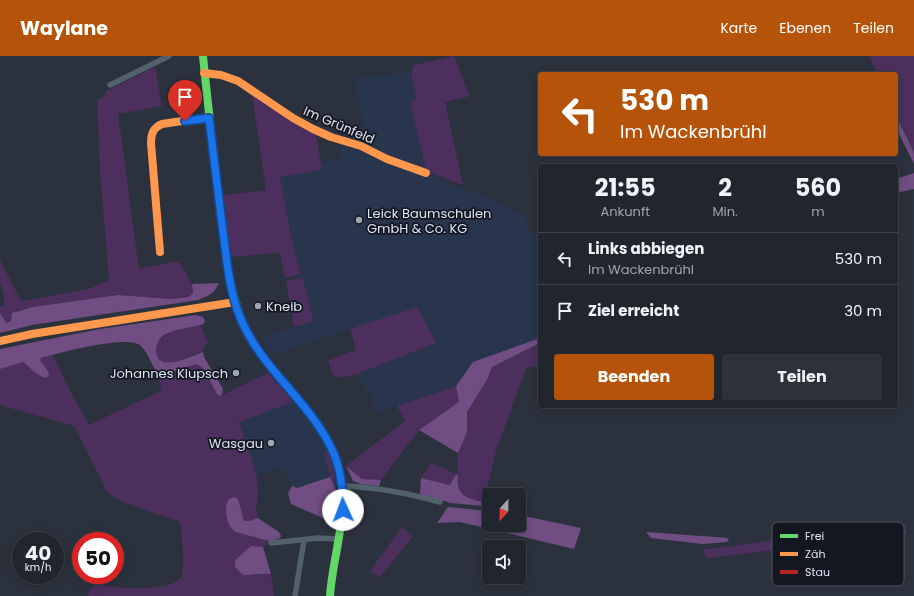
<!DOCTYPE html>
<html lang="de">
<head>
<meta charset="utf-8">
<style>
  :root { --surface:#21262e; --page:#2d323a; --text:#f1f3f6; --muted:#a2a5aa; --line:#3e434a; --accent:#b45309 }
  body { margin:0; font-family:Poppins,sans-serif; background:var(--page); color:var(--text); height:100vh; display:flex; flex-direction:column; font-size:15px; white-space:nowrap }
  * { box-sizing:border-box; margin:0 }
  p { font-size:13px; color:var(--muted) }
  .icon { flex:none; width:22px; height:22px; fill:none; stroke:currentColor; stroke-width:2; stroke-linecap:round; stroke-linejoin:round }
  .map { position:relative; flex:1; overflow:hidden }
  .drawer { position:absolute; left:538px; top:108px; width:360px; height:244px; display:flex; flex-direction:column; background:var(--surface); border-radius:4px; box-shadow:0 2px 10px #0003,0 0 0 1px var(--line) }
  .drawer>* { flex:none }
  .banner { position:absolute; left:538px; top:16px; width:360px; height:84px; border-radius:4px; box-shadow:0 2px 10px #0003,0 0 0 1px var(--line); background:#b45309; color:#fff; overflow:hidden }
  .needle { width:26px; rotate:202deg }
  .buttons { position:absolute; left:482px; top:432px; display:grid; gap:8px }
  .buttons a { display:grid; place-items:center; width:44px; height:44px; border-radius:4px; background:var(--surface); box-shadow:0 2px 10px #0003,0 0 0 1px var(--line); font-size:20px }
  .speed { position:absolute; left:12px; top:476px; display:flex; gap:8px; font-size:20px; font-weight:700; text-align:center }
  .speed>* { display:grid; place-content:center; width:52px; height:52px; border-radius:50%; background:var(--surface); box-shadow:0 2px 10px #0003,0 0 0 1px var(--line); line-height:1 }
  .speed small { font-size:10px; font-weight:400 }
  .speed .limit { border:6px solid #d22; background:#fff; color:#111 }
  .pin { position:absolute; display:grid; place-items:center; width:34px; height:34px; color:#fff; margin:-41px -17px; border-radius:50% 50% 50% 0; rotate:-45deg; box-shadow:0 0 4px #0007 }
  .pin .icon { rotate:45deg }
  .me { position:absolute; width:44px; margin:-22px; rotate:358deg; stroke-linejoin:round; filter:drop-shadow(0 0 3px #0008) }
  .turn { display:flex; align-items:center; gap:14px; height:84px; padding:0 16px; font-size:18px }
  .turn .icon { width:52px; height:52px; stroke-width:2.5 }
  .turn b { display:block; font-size:28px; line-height:34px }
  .eta { display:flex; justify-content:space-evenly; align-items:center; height:68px; text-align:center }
  .eta b { font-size:24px; font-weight:700; line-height:28px }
  .button { display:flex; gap:8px; margin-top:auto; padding:8px 16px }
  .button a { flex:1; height:46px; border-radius:4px; background:var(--accent); color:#fff; font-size:16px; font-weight:700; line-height:46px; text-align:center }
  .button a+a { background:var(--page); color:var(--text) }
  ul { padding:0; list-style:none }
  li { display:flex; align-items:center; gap:12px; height:52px; padding:0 16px; border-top:1px solid var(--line) }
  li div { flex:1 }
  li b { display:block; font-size:15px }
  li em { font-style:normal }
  header { display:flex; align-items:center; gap:24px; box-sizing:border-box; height:56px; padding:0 20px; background:var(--accent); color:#fff }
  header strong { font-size:19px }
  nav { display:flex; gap:22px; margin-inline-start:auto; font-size:14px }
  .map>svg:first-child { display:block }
  .built { fill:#29344d }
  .green { fill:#4c2f5c }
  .forest { fill:#704e83 }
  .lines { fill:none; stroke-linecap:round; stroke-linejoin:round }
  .street { stroke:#52616c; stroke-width:5.5 }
  .fast { stroke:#63d668; stroke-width:8 }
  .slow { stroke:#ff974d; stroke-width:8 }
  .jam { stroke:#b3261e; stroke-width:8 }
  .route-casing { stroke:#114b97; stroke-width:10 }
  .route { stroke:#1a73e8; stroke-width:7 }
  .poi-dot { fill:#9fa6b3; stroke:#131721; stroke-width:1.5 }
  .labels { text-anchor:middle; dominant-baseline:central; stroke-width:3.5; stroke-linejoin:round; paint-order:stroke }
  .street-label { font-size:13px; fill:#dde4f2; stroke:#131721 }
  .poi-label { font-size:13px; fill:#dde4f2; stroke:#131721; text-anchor:start }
  .key { fill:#131721; stroke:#505460; stroke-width:1 }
  .key-label { font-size:11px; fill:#dde4f2 }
</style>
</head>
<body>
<header>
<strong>Waylane</strong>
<nav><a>Karte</a><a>Ebenen</a><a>Teilen</a></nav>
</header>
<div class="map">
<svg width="914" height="540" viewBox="0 0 914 540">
  <rect width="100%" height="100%" fill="#2c323d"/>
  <path class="built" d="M411,16L416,43L410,45L426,115L442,126L471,135L525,160L530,178L540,176V282L473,306L456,330L377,357L373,345L357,318L436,287L417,251L270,300L263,280L314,265L292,185L280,120L321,114L320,106L341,103L339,89L366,88V83L354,22Z
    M293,346L316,373L324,386L328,395L324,397L330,421L297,432L292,430L282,412L257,420L239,366Z"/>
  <path class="green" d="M454,0L470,40L445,46L463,129L426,115L410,45L416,43L411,16L414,9Z
    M869,0H914V97L896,59V18H877Z
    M155,11L162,50L118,58L139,213L178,205L192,228L193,237L189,241L172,243L118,239L33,251L16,255L11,261V265L6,267L2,260L0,258V251L4,250V239L0,227V204L21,245L89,233L109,224L100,113L97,44L104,41L106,35Z
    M252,38L297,69L316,79L322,114L280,121L292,185L301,218L285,222L280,197L230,201L223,139L266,134Z
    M302,221L314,265L294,271L286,225Z
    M417,251L436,287L357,318L340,322L332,318L328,304L356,294L350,273Z
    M200,269L208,286L204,291L203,295C195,298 172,309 164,307C150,303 156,283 167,278C177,273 190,272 200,269Z
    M540,287V309L526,312L496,395L484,446L471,443L460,435L457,426L458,397L467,376V356L488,322L492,311Z
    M53,299L72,339L89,369L161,335L159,319H164L196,308L203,312L217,338L220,340L268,317L293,346L239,366L257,420L258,441L256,453L258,462L249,465H244L241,459L240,448L228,463L231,473L235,476L270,485L263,491L251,490L235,504V511L257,519L265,517L271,518L274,540H88C89,536 90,532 94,530C100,528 109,531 116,531C131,532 172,535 181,521C186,514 181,480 181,469L178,465L125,447L108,437L74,370L0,349V313L23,306C31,312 35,319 46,322L48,315L40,304L41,302Z
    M456,330L459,346L419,374L381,424L362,423L346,410L405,365L397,350Z
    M328,395L334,415L336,435C330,422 328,410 324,397Z
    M431,407L456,418L450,429L421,422Z
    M899,467L905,469L907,478L707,502L703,493H711Z
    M402,471L413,480L380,521L370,515Z"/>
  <path class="forest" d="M896,59L914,97V108L896,72Z
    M914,117V133L896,137V123Z
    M219,227C214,238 208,240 198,244L32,269L0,277V258L2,260L6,267L11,265L12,257L33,251L118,239L172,243L189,241L193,237L192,228Z
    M196,259L203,261L205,265L204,268C193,271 172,274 164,279C159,283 156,288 156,295C157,318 191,300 203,296L204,301L223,333L222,338L220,340L217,338L203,312L196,308L164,319H159C152,311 149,298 141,290C128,278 60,297 41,302L40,304L48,315L49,320L46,322C35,319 31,312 23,306L0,313V293L100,273Z
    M540,282V287L492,311L488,322L467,356V376L458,397L419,374L459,346L456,330L473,306Z
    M346,410L362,423L381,424L379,430L361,428L353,425Z
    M456,418L458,419C455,439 468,443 484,446L483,450L451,447L420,438L421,422L450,429Z
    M330,421L336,435L337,461L330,465L291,448L288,437L292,430L297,432Z
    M233,441L237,442C241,449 241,457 244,465H249L258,462L279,476L281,480L280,482L270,485L235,476C226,469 224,453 228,444Z
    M448,451L489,455V469H519V459L581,472L574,493L460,466L437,467Z
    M646,476L729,482L727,486L703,488L651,482Z
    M251,490L263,491L271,518C262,517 252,519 243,519L235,511V504Z"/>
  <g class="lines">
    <path class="street" d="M110,29L169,0
      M342,430C376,431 407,437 440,446
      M271,487L318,482L340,483
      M295,540L304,484"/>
    <path class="fast" d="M203,0C208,51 214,101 220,151C224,186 227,222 239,256
      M330,540C333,495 352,452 337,407"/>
    <path class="slow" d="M204,17L221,19L238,25L293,62L313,73L331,81L361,90L387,103L426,117
      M160,196L151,87C151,78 153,72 162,68L209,61
      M0,285L32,278L235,246"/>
    <path class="jam" d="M239,256C259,314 317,349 337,407"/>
  </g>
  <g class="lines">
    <g class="route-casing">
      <path id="route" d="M185,65L209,62C214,100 218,138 223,176C227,205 229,234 240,261C261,314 312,346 334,398C341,415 343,436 343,454"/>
    </g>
    <use href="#route" class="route"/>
  </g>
  <g class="poi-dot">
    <circle cx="359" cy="164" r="4"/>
    <circle cx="258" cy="250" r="4"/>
    <circle cx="236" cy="317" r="4"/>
    <circle cx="271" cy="387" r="4"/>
  </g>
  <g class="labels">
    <g class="street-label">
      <text transform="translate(339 69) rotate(23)">Im Grünfeld</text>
    </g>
    <g class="poi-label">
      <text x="367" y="157">Leick Baumschulen<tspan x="367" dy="15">GmbH &amp; Co. KG</tspan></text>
      <text x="266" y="250">Kneib</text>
      <text x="228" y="317" text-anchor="end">Johannes Klupsch</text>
      <text x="263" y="387" text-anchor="end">Wasgau</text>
    </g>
  </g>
  <rect x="772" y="466" width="132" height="64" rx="6" class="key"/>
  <rect x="780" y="478" width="18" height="4" fill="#63d668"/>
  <rect x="780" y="496" width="18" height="4" fill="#ff974d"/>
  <rect x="780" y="514" width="18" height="4" fill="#b3261e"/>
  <g class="key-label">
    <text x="805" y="484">Frei</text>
    <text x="805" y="502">Zäh</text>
    <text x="805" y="520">Stau</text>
  </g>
</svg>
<div class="buttons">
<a><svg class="needle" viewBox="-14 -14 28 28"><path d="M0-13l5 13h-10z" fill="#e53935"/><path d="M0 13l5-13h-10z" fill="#a2a5aa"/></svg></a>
<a><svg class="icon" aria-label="sound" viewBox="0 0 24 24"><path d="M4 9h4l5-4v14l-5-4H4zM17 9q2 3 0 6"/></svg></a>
</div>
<div class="speed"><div>40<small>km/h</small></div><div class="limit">50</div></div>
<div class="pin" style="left:185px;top:65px;background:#d93025"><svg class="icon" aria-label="arrive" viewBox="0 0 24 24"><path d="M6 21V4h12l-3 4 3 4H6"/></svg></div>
<svg class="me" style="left:343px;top:454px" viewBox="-20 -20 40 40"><circle r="19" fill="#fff"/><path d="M0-13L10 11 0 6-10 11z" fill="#1a73e8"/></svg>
<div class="banner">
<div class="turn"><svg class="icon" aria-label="left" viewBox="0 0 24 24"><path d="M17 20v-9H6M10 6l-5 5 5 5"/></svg><div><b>530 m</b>Im Wackenbrühl</div></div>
</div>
<section class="drawer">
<div class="eta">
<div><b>21:55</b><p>Ankunft</p></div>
<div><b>2</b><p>Min.</p></div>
<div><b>560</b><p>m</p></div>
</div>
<ul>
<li><svg class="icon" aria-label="left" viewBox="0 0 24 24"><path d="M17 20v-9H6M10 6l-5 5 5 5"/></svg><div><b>Links abbiegen</b><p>Im Wackenbrühl</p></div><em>530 m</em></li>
<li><svg class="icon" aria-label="arrive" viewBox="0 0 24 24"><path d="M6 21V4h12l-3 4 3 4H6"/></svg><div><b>Ziel erreicht</b></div><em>30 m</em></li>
</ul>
<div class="button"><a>Beenden</a><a>Teilen</a></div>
</section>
</div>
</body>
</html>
